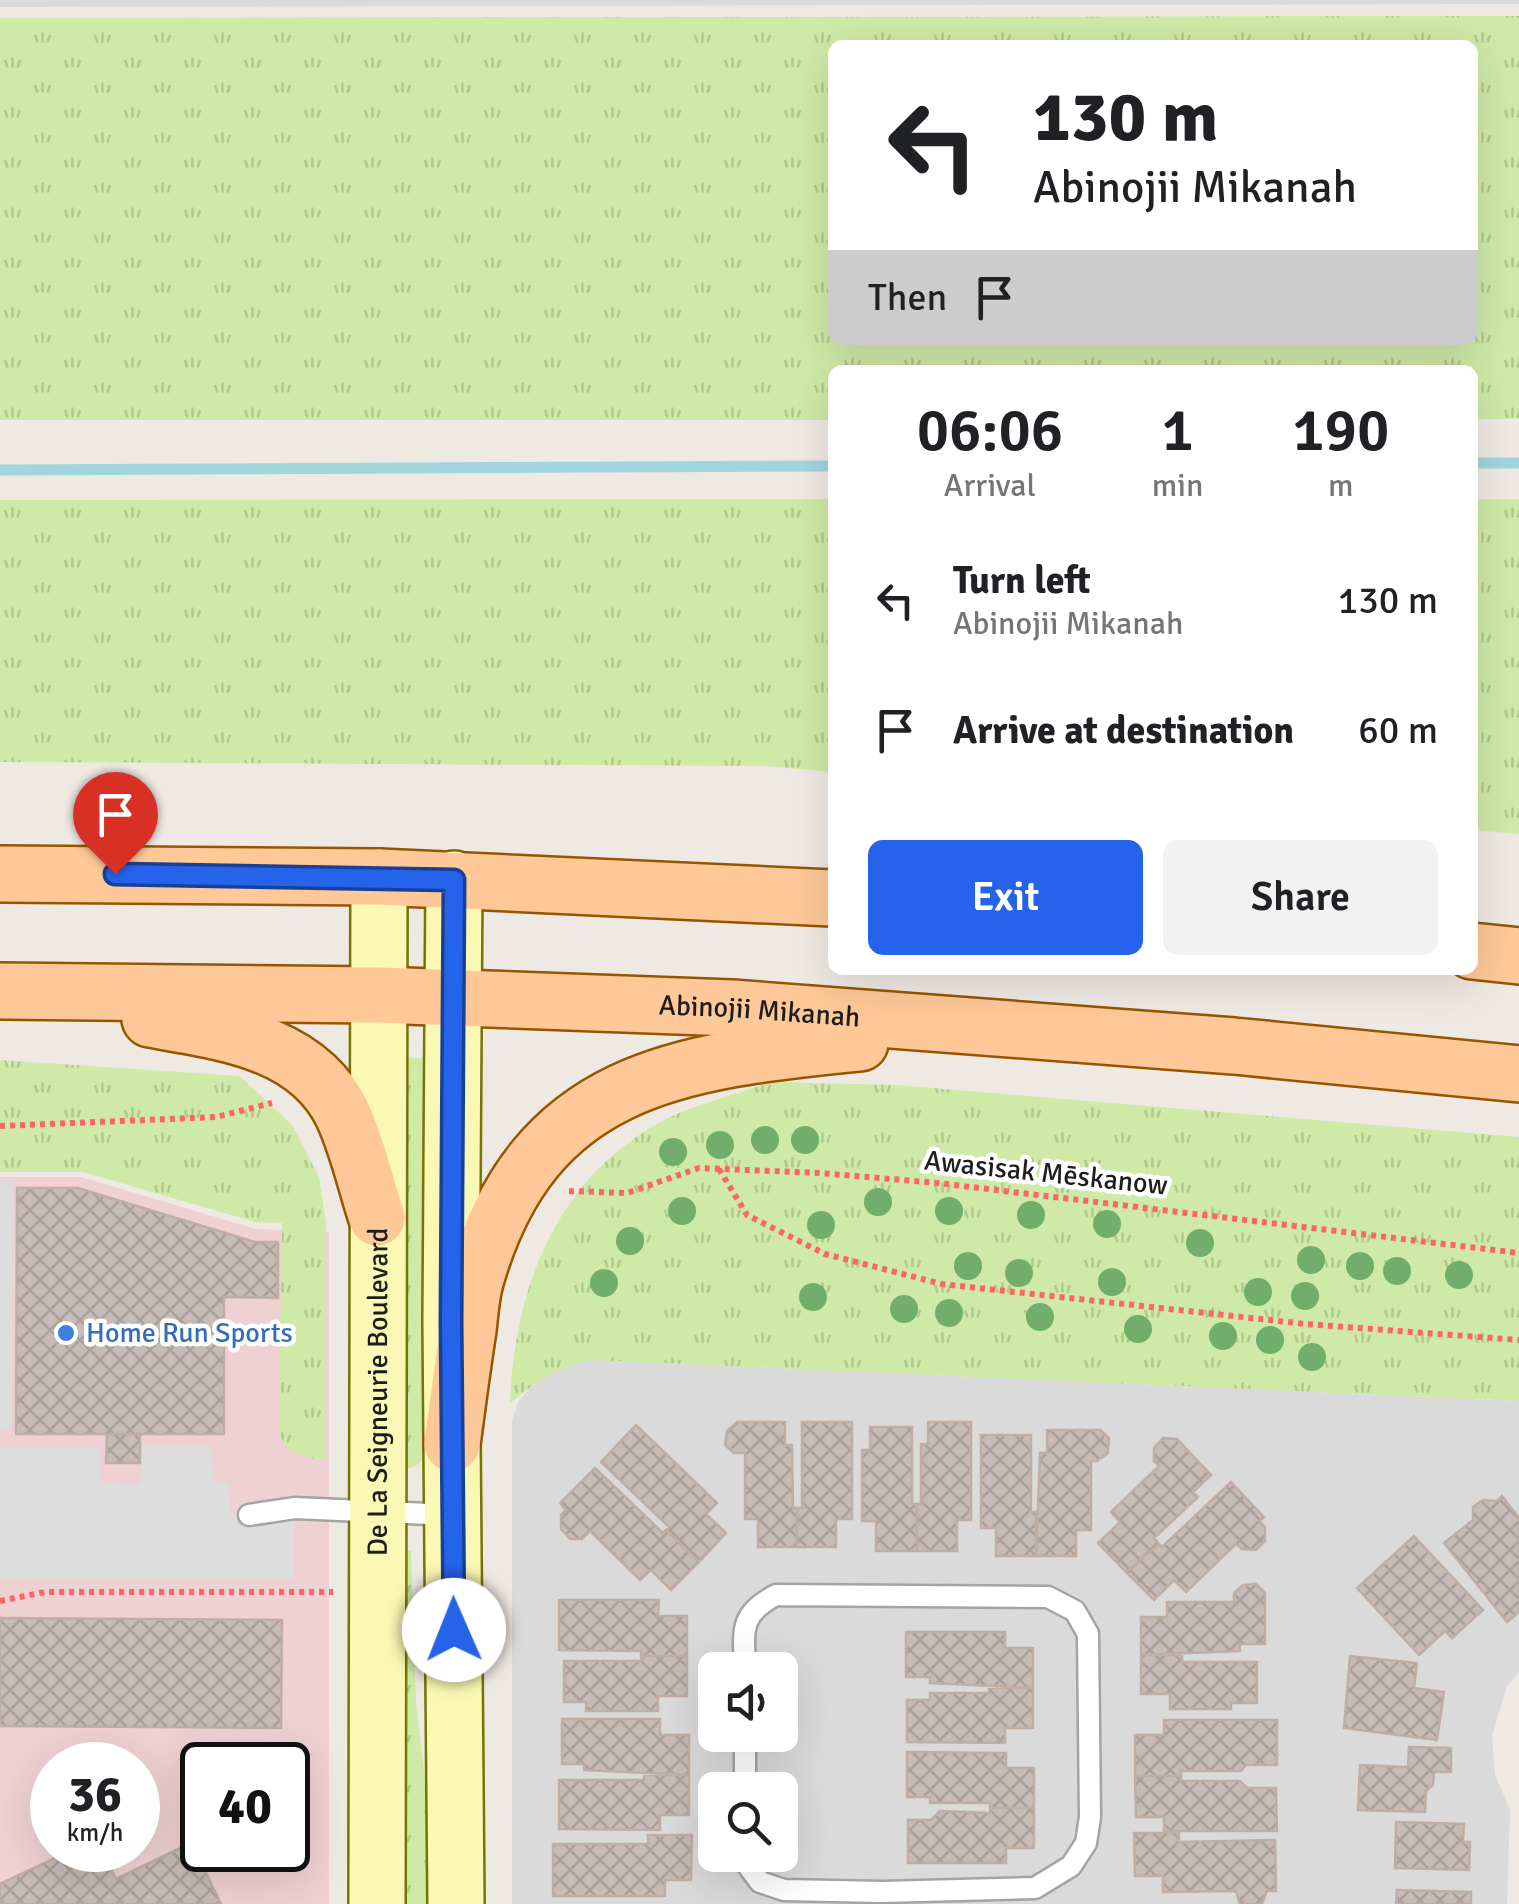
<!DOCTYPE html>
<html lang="en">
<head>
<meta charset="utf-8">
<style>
  :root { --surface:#fff; --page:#f2f2f2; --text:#202124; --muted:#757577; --accent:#2563eb }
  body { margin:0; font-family:Signika,sans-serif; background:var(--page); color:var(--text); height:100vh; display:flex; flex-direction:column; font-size:38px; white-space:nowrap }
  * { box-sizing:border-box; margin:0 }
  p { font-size:32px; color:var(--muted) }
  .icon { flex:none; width:55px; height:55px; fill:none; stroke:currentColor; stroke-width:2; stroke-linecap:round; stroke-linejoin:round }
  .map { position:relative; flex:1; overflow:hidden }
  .details { position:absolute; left:828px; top:365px; width:650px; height:610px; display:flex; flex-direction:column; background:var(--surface); border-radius:15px; box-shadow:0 10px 40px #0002 }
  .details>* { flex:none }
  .guide { position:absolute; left:828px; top:40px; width:650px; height:305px; border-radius:15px; box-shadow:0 10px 40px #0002; background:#fff; color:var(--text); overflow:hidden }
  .fabs { position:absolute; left:698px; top:1652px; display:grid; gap:20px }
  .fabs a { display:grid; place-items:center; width:100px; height:100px; border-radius:15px; background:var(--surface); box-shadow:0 10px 40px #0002; font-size:50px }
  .speed { position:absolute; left:30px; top:1742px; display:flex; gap:20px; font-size:50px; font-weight:700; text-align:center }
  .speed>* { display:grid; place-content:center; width:130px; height:130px; border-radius:50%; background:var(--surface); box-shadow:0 10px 40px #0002; line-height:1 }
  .speed small { font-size:25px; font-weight:400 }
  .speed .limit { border:5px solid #111; border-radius:15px; background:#fff; color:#111 }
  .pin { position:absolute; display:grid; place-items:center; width:85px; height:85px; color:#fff; margin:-102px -42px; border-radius:50% 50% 50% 0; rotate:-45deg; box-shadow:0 0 10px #0007 }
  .pin .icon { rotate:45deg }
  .me { position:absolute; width:110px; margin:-55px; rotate:359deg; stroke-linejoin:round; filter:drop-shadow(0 0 8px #0008) }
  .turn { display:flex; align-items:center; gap:35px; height:210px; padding:0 40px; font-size:45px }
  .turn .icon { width:130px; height:130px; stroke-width:2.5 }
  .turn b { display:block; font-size:70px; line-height:85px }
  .then { display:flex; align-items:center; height:95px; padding:0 40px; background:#0003; gap:20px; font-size:38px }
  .eta { display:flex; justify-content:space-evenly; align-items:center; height:170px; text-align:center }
  .eta b { font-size:60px; font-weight:600; line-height:70px }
  .cta { display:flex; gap:20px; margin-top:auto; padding:20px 40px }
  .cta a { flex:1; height:115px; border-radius:15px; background:var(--accent); color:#fff; font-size:40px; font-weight:600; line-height:115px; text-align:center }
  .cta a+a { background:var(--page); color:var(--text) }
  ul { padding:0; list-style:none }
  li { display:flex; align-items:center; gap:30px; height:130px; padding:0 40px }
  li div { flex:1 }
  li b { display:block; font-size:38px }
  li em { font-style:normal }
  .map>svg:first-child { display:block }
  .residential { fill:#dbdada; fill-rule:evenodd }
  .commercial { fill:#f0d1d3; fill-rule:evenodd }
  .grass { fill:url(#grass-tufts); fill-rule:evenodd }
  .parking { fill:#ddd }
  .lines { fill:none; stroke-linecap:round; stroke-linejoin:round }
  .stream { stroke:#a2d6dd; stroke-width:11 }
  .building { fill:url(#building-cross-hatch); stroke:#c0aea5; stroke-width:2.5 }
  .lane-casing { stroke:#a4a4a4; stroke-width:25 }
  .secondary-casing { stroke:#747602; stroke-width:60 }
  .primary-casing { stroke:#965600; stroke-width:60 }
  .path { stroke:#fd6665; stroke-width:6; stroke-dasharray:5 5; stroke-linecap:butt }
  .lane { stroke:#fff; stroke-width:20 }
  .secondary { stroke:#fbf7b4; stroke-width:55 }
  .primary { stroke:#fec898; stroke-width:55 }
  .tree { fill:#72ae6b }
  .route-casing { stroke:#184099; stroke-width:25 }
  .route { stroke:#2563eb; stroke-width:18 }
  .shop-dot { fill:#3f7fe0; stroke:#fff; stroke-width:4 }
  .labels { text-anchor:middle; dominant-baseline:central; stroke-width:9; stroke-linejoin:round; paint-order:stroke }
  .street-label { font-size:28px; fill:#1d1d1d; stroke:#fff }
  .shop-label { font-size:28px; fill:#366cbe; stroke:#fff; text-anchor:start }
</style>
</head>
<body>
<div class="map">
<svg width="1519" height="1904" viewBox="0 0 1519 1904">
  <defs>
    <pattern id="grass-tufts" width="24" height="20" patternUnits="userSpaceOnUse" patternTransform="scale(2.5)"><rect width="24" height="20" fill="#cfeaa7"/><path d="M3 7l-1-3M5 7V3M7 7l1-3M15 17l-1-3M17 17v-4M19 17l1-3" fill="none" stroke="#b1c88f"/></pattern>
    <pattern id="building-cross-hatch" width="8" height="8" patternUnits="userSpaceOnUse" patternTransform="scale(2.5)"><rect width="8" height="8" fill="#c6bbb6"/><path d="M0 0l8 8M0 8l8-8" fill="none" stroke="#aaa09c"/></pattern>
  </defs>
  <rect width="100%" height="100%" fill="#efe9e3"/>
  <path class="residential" d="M0,0H1519V4L0,7Z
    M594,1360L1519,1401V1672L1507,1686L1492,1735L1495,1774L1510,1810L1507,1904H512V1422L517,1404L528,1390L547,1374L572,1363ZM715,1670H780V1735H715ZM715,1790H780V1855H715Z"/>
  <path class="commercial" d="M0,1177H81L256,1229L329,1232V1904H0ZM52,1765H138V1850H52ZM202,1765H288V1850H202Z"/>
  <path class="grass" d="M1519,16V419H1473L1472,370H832V420H0V18ZM832,45H1472V340H832Z
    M832,499V772L766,766L0,762V500Z
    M1472,499H1519V834L1473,830Z
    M405,1058H429L430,1442C425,1455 420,1469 404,1469Z
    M0,1060L240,1076L292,1125L319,1177L326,1223V1459C304,1460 288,1453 279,1433L282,1223L255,1222L83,1172H0Z
    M770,1082L897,1085L1519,1137V1401L594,1360C559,1364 537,1382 510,1403C514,1291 554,1184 655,1125C687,1106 735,1095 770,1082Z
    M403,1551H411L416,1703L431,1828L433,1904H403Z"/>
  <path class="parking" d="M0,1181L13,1182L11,1429H0Z
    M141,1445L212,1446L213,1482L229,1483L230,1516L295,1508L293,1579L0,1580V1447L99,1448L101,1483L141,1484Z"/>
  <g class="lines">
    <path class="stream" d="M1472,463H1519
      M0,470L832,466"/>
  </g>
  <path class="building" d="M17,1188H78L255,1242H278V1298L224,1297V1434H16Z
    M737,1422H785V1445H792L793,1508H797V1547H758V1519H745V1453H734L725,1445L727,1431Z
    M802,1422H852V1519H836V1547H797V1508H802Z
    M928,1422H971V1520H957V1551H917V1504H921V1444H928Z
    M636,1425L717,1503L706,1514L726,1533L699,1562L666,1530L669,1527L601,1462Z
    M870,1427H912V1504H917V1551H876V1521H862V1450H870Z
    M1047,1430H1100L1109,1438L1108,1453L1097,1461H1091V1530H1076V1556H1036L1040,1453H1047Z
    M107,1434H140V1463H106Z
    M981,1435H1031V1512H1036V1556H996V1528H981Z
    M1163,1438L1177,1439L1211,1475L1193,1492L1198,1497L1154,1538L1159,1544L1126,1572L1098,1543L1120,1522L1111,1512L1159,1466L1154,1461V1448Z
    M595,1468L663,1533L666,1530L699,1562L671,1590L651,1570L640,1580L590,1531L582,1539H570L561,1529V1515L566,1510L560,1503Z
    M1231,1482L1264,1517L1259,1521L1265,1527V1541L1256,1550L1242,1549L1236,1544L1186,1592L1174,1580L1154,1600L1126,1572L1159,1544L1162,1547Z
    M1502,1496L1519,1518V1612L1507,1622L1444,1543L1473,1520V1507L1483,1500L1497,1501Z
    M1414,1536L1483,1610L1452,1638L1445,1631L1419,1655L1357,1588Z
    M1256,1584L1265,1593V1644H1240V1651L1141,1655V1617H1167V1602H1234V1593L1243,1585Z
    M559,1600H659L658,1616H687V1656H641V1651L559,1650Z
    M0,1618L282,1620L281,1728L0,1726Z
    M906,1632H1005V1648H1033V1688L930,1683V1677H906Z
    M1141,1655H1182V1662H1257V1703H1231V1709H1170V1694H1141Z
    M641,1656H687V1696H658V1711H586V1702H564V1661H641Z
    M1350,1656L1417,1663L1414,1688L1444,1692L1437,1740L1344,1728Z
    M989,1688H1033V1728H1005V1743L907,1742V1700H930V1693H989Z
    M562,1719H660V1735H689V1775L584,1770V1764H562Z
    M1164,1720H1277V1765H1246L1241,1771H1181V1776H1135V1735H1164Z
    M1409,1747L1451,1748V1772H1434L1433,1785L1426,1791L1425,1812L1358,1810L1360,1765L1408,1767Z
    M907,1752L1006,1753V1768H1034V1808H990V1803H930V1797H907Z
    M644,1775H689V1815H660V1830L559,1829V1780H644Z
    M1135,1776H1181V1781H1240L1247,1788H1276L1277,1831H1164V1817H1136Z
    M990,1808H1034V1848H1006V1863H908V1820H931L940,1811L990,1813Z
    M1396,1822L1464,1824L1463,1842H1470L1469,1870L1395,1868Z
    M1134,1833H1179V1842L1275,1840L1276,1891H1267L1262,1904H1240L1236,1891L1163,1892V1876H1135Z
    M648,1835H692L691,1880H665V1896H553V1844H648Z
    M197,1840L205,1858L200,1860L221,1904H0V1884L72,1850H102L116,1879Z
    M1397,1890L1471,1892V1904H1396Z"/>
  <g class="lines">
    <g class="lane-casing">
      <path id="lane" d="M249,1515L295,1508L451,1515
        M745,1670C744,1631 738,1615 776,1595L1048,1597L1075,1611L1088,1634L1090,1817L1086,1843L1071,1866L1035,1888L882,1892L784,1890L760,1882L746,1863V1855
        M745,1735V1790"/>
    </g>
    <g class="secondary-casing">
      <g id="secondary">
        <path d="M454,879L451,1322L456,1904"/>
        <path id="s1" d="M377,1904L379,877"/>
      </g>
    </g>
    <g class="primary-casing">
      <g id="primary">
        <path d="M0,874L379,877L832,898"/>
        <path d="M1472,951L1519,956"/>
        <path id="s2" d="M0,991L378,995L732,1008L1234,1046L1519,1074"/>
        <path d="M150,1019C222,1032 308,1041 343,1115C358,1147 366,1185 377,1218"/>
        <path d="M452,1444C457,1406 462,1368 468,1330C470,1313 471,1294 476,1278C534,1077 679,1061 860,1043"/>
      </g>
    </g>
    <path class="path" d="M0,1126L216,1117L272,1103
      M719,1169L747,1215L825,1254L942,1284L1306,1324L1519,1340
      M569,1191L627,1193L699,1168L820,1173L938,1183L1519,1253
      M0,1601L45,1592H333"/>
    <use href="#lane" class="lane"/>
    <use href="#secondary" class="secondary"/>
    <use href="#primary" class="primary"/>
  </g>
  <g class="tree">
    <circle cx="765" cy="1140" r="14"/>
    <circle cx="805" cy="1140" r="14"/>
    <circle cx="720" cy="1145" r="14"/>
    <circle cx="673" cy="1152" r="14"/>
    <circle cx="878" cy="1202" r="14"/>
    <circle cx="682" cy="1211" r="14"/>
    <circle cx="949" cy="1211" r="14"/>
    <circle cx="1031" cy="1215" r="14"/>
    <circle cx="1107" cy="1224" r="14"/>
    <circle cx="821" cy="1225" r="14"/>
    <circle cx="630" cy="1241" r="14"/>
    <circle cx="1200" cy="1243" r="14"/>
    <circle cx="1311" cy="1260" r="14"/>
    <circle cx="968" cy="1266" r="14"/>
    <circle cx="1360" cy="1266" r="14"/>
    <circle cx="1397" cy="1271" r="14"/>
    <circle cx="1019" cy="1273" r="14"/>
    <circle cx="1459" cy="1275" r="14"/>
    <circle cx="1112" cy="1282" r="14"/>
    <circle cx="604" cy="1283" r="14"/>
    <circle cx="1258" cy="1292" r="14"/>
    <circle cx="1305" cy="1296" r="14"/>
    <circle cx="813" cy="1297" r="14"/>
    <circle cx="904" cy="1309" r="14"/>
    <circle cx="949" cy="1313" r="14"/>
    <circle cx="1040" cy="1317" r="14"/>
    <circle cx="1138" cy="1329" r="14"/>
    <circle cx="1223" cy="1336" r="14"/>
    <circle cx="1270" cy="1340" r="14"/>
    <circle cx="1312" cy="1357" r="14"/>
  </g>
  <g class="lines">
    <g class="route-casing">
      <path id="route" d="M115,874L454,880L451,1322L454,1630"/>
    </g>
    <use href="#route" class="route"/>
  </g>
  <circle class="shop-dot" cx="66" cy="1333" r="10"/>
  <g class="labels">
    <g class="street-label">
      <text stroke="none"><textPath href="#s2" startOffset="760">Abinojii Mikanah</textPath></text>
      <text transform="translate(1046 1173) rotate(6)">Awasisak Mēskanow</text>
      <text stroke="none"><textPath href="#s1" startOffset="512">De La Seigneurie Boulevard</textPath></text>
    </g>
    <g class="shop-label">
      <text x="86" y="1333">Home Run Sports</text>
    </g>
  </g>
</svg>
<div class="fabs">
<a><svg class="icon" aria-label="sound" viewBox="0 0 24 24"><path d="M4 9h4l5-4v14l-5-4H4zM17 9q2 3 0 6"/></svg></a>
<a><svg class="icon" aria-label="search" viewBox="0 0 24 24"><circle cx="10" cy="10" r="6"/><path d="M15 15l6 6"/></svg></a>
</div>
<div class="speed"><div>36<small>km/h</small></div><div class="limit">40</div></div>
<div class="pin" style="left:115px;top:874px;background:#d93025"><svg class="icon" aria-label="arrive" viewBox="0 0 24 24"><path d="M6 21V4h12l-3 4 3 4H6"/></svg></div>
<svg class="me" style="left:454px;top:1630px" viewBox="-20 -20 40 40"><circle r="19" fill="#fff"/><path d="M0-13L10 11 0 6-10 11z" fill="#2563eb"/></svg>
<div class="guide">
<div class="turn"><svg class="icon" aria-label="left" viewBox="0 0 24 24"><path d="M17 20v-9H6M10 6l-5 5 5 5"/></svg><div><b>130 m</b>Abinojii Mikanah</div></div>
<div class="then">Then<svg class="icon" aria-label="arrive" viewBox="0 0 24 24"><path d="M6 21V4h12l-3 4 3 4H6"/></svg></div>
</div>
<section class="details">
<div class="eta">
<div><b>06:06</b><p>Arrival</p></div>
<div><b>1</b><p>min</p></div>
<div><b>190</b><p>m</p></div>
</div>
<ul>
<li><svg class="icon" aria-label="left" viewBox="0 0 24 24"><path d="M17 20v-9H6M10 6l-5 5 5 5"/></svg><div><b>Turn left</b><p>Abinojii Mikanah</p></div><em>130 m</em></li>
<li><svg class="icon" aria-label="arrive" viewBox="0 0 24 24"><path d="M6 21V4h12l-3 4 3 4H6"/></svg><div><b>Arrive at destination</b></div><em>60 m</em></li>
</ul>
<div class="cta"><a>Exit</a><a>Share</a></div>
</section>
</div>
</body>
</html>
